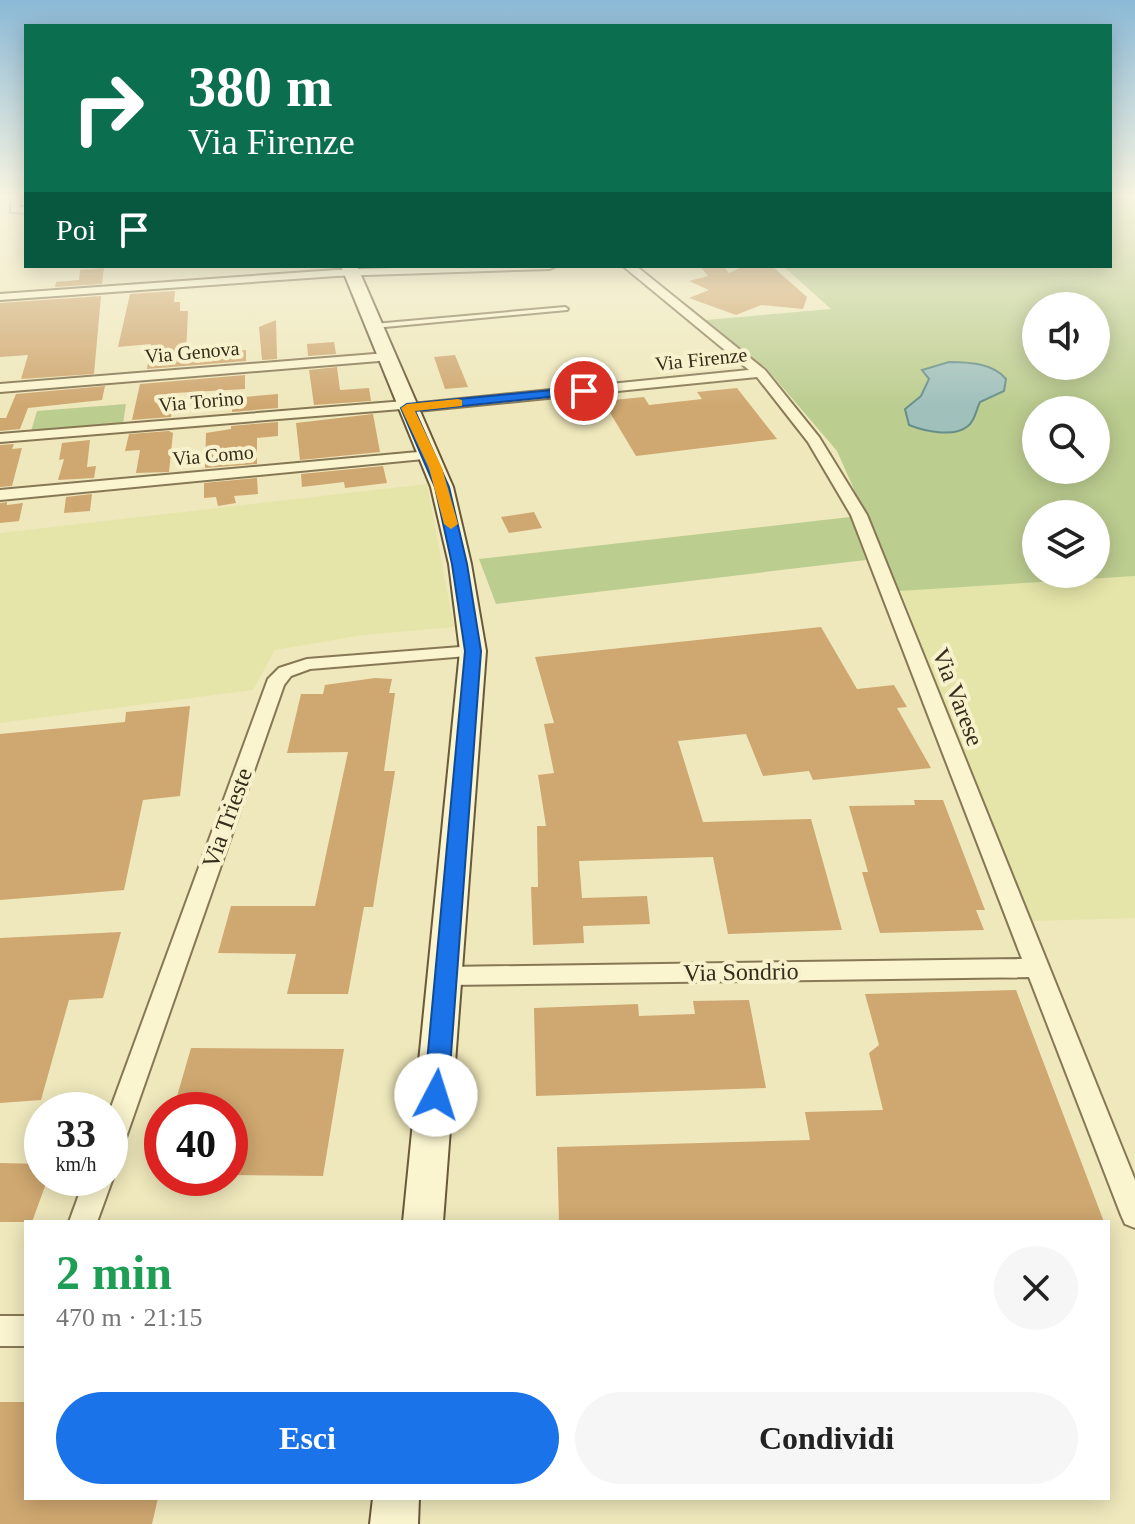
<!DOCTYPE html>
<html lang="it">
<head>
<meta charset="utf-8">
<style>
  :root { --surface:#fff; --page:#f6f6f6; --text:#222; --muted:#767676; --accent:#1a73e8 }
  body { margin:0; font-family:Georgia,serif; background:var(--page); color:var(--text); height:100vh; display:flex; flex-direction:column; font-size:30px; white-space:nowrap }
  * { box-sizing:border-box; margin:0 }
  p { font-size:26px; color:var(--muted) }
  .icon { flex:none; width:44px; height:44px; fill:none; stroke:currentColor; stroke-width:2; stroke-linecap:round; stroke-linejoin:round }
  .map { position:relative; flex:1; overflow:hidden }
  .drawer { position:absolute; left:24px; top:1220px; width:1086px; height:280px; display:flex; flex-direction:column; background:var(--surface); border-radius:0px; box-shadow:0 4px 20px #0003 }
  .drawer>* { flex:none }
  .guide { position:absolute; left:24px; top:24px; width:1088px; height:244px; border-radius:0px; box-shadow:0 4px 20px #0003; background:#0b6e4f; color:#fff; overflow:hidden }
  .buttons { position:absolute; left:1022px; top:292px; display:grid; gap:16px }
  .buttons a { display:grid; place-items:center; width:88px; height:88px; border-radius:50%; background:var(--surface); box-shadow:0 4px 20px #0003; font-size:40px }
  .speed { position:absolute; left:24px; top:1092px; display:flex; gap:16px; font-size:40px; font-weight:700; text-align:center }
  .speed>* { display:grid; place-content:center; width:104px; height:104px; border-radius:50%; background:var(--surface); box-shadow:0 4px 20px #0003; line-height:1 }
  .speed small { font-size:20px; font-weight:400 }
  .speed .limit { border:12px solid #d22; background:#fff; color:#111 }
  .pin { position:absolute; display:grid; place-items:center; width:68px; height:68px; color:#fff; margin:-34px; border:4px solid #fff; border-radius:50%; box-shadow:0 2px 8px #0007 }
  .me { position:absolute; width:88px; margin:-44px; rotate:5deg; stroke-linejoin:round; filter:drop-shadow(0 0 6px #0008) }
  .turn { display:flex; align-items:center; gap:28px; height:168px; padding:0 32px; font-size:36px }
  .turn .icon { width:104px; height:104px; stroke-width:2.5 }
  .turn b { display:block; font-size:56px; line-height:68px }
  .then { display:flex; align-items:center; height:76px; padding:0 32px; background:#0003; gap:16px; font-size:30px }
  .round { display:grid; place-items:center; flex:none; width:84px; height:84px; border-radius:42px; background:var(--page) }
  .summary { display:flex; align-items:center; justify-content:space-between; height:136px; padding:0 32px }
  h1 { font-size:48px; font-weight:700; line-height:60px; color:#1e9e55 }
  .cta { display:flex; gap:16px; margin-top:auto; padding:16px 32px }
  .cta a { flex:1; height:92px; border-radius:48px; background:var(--accent); color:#fff; font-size:32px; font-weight:700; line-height:92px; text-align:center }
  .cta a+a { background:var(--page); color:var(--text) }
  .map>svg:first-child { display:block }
  .farmland { fill:#e5e5a9 }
  .green { fill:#bccd90; fill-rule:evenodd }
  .water { fill:#a0c0bc; stroke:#688e8a; stroke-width:2 }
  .building { fill:#cfa770 }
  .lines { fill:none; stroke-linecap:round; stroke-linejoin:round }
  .lane-casing { stroke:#877855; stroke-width:4 }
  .street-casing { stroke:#877855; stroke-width:4 }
  .secondary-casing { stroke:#695839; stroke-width:4 }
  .lane { fill:#faf4cf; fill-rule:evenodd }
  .street { fill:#faf4cf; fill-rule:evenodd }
  .secondary { fill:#faf4cf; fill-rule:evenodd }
  .route { fill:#1a73e8; stroke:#114b97; stroke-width:2 }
  .slow { fill:#f59e0b }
  .labels { text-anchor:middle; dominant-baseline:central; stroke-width:8; stroke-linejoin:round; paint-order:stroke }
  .far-street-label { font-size:20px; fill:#362c1b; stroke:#f7f1cc }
  .street-label { font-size:24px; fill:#362c1b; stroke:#f7f1cc }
</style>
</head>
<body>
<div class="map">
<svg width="1135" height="1524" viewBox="0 0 1135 1524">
  <rect width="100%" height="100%" fill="#efe8bc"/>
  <path class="farmland" d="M427,484L454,627L363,635L275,650L253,690L0,723V533Z
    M1135,574V918L1033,921L983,804L900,589Z"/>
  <path class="green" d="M1110,195H1135V576L899,591L837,451L766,368L706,320L831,309L783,266H1110ZM1036,306H1096V366H1036ZM1036,410H1096V470H1036ZM1036,514H1096V574H1036Z
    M126,404L123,424L31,431L37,411Z
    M850,517L866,560L496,604L479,559Z"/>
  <path class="water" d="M949,362C968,362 993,363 1006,379L1004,391L980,402C976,410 975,421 968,426C954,438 924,431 909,425L905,409L921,396L929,379L922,370Z"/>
  <path class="building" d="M700,266H723L729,273L744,266L773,267L807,297L803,309L761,305L736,315L689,298L709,290L689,281L708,276Z
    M104,268L102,284L55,287L56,282L79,280L80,270Z
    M175,291L174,302H180V311H188L186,355L246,350V361L147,369L151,344L118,347L130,294Z
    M101,296L94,374L21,379L28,355L0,357V303Z
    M276,320L277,359L262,360L259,327Z
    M334,342L336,354L308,356L307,344Z
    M455,355L468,387L445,389L434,357Z
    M337,367L340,390L369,388L371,401L314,405L309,370Z
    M245,375V389L175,393L171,417L132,420L140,384Z
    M105,386L102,400L28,408L20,429L0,431V418H6L16,394Z
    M737,388L777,439L636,456L603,401L644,397L649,405L702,399L697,392Z
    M278,394V408L232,412V398Z
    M373,414L380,452L300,460L296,423Z
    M278,422V436L257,438V464L205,468L206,433L231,429V426Z
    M169,431L173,433L169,472L136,473L140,450L125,451L129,434Z
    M90,440L87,467L96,466L94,478L58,480L64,459L59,460L62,443Z
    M14,444L12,449L22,448L12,486L0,487V445Z
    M383,466L387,483L345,488L344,482L302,487L301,474Z
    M257,478L258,494L234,496L236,503L218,506L216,497L204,498V483Z
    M92,494L90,511L64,513L66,497Z
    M7,502V505L23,503L19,521L0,523V503Z
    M534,512L542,528L509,533L501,517Z
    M821,627L857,689L894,685L907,707L897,708L931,768L813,780L809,771L763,776L746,734L678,741L703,822L811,819L842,930L728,934L713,857L579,861L582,898L647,896L650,924L583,926L584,943L533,945L531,887H538L537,826H546L538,775L554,773L544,724L554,723L535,657Z
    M375,678L392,679L389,693H395L384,771H395L373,907H364L348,994H287L296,954L218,953L231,906H315L348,752L287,753L301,694H323L325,685Z
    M190,706L180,796L143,800L124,890L0,900V734L125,722L126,712Z
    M914,800H943L985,910H976L984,930L880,933L862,872H868L849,806L915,805Z
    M121,932L103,998L69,1000L41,1100L0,1103V938Z
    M1016,990L1104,1222H559L557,1147L810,1140L805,1112L883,1110L869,1053L879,1045L865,994Z
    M749,1000L766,1088L536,1096L534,1008L638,1004L639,1016L695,1014L693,1001Z
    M191,1048L344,1049L323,1176L230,1175V1110H173Z
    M0,1163L42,1164V1178H48L32,1222H0Z
    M0,1402H26V1498H158L152,1524H0Z"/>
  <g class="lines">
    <g class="lane-casing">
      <path id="lane" d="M565,307L568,309L567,310L374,328L371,326L374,324Z"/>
    </g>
    <g class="street-casing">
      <path id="street" d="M21,195L20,207H26V213L11,212L12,196Z
        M448,266H556L550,269L336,276L0,300V294L336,270Z
        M623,266H636L765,370L819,437L867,515L1135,1180V1228L1125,1224L1121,1215L1029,977L447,985L439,983L435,976L439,969L447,967L1022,959L851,515L808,442L757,377L407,412L401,409L0,442V434L405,401L411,404L749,370Z
        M387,353L391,354V360L0,392V384Z
        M429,451L436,455L434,458L0,500V490Z
        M473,646L479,647L482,651L479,655L310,669L291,676L284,685L123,1146L120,1154L110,1158V1110L268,679L279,668L307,659Z
        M110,1172L113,1178L97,1222H69L85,1178H110Z
        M0,1316H26V1346H0Z"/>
    </g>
    <g class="secondary-casing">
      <path id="secondary" d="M341,266H357L453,487L471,564L486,651L443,1222H403L460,651L449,564L431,487Z
        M373,1498H419L418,1524H370Z"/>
    </g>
    <use href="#lane" class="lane"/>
    <use href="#street" class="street"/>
    <use href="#secondary" class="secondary"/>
  </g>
  <linearGradient id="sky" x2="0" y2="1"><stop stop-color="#8bb9d6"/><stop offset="0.48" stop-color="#f8f5e1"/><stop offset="1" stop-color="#f8f5e1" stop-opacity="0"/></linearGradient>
  <rect width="1135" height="408" fill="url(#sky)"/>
  <path class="route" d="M584,387L588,388V393L415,411L449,487L467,564L481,651L448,1095L444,1102L436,1105L427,1102L424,1095L465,651L452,564L435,487L401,408L407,404Z"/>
  <path class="slow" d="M458,399L462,400V406L415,411L442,468L458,524L451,529L444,524L429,468L401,408L407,404Z"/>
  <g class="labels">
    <g class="far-street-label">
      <text transform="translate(192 352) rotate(-5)">Via Genova</text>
      <text transform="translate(701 359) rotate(-6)">Via Firenze</text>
      <text transform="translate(201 401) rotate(-5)">Via Torino</text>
      <text transform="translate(213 455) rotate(-5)">Via Como</text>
    </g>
    <g class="street-label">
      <text transform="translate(958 697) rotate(69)">Via Varese</text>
      <text transform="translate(227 818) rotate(-70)">Via Trieste</text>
      <text transform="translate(741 972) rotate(-1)">Via Sondrio</text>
    </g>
  </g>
</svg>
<div class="buttons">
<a><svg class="icon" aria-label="sound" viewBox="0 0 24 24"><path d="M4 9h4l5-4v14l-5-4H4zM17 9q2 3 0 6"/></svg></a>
<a><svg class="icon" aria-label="search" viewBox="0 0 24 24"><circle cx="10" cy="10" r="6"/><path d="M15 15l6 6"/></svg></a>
<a><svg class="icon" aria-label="layers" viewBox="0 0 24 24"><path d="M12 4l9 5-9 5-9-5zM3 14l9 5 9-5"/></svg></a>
</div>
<div class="speed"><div>33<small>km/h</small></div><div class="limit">40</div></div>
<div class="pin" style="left:584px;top:391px;background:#d93025"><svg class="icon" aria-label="arrive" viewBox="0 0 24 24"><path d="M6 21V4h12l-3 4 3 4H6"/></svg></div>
<svg class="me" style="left:436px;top:1095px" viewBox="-20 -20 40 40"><circle r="19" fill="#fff"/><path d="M0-13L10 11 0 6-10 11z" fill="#1a73e8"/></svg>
<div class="guide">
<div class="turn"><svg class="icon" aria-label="right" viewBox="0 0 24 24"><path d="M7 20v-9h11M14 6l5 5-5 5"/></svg><div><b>380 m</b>Via Firenze</div></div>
<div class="then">Poi<svg class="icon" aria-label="arrive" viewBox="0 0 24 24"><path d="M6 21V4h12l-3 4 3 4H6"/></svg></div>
</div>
<section class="drawer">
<div class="summary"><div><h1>2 min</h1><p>470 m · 21:15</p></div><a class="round"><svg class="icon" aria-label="close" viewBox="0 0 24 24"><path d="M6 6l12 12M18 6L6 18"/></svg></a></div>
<div class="cta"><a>Esci</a><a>Condividi</a></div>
</section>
</div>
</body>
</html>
